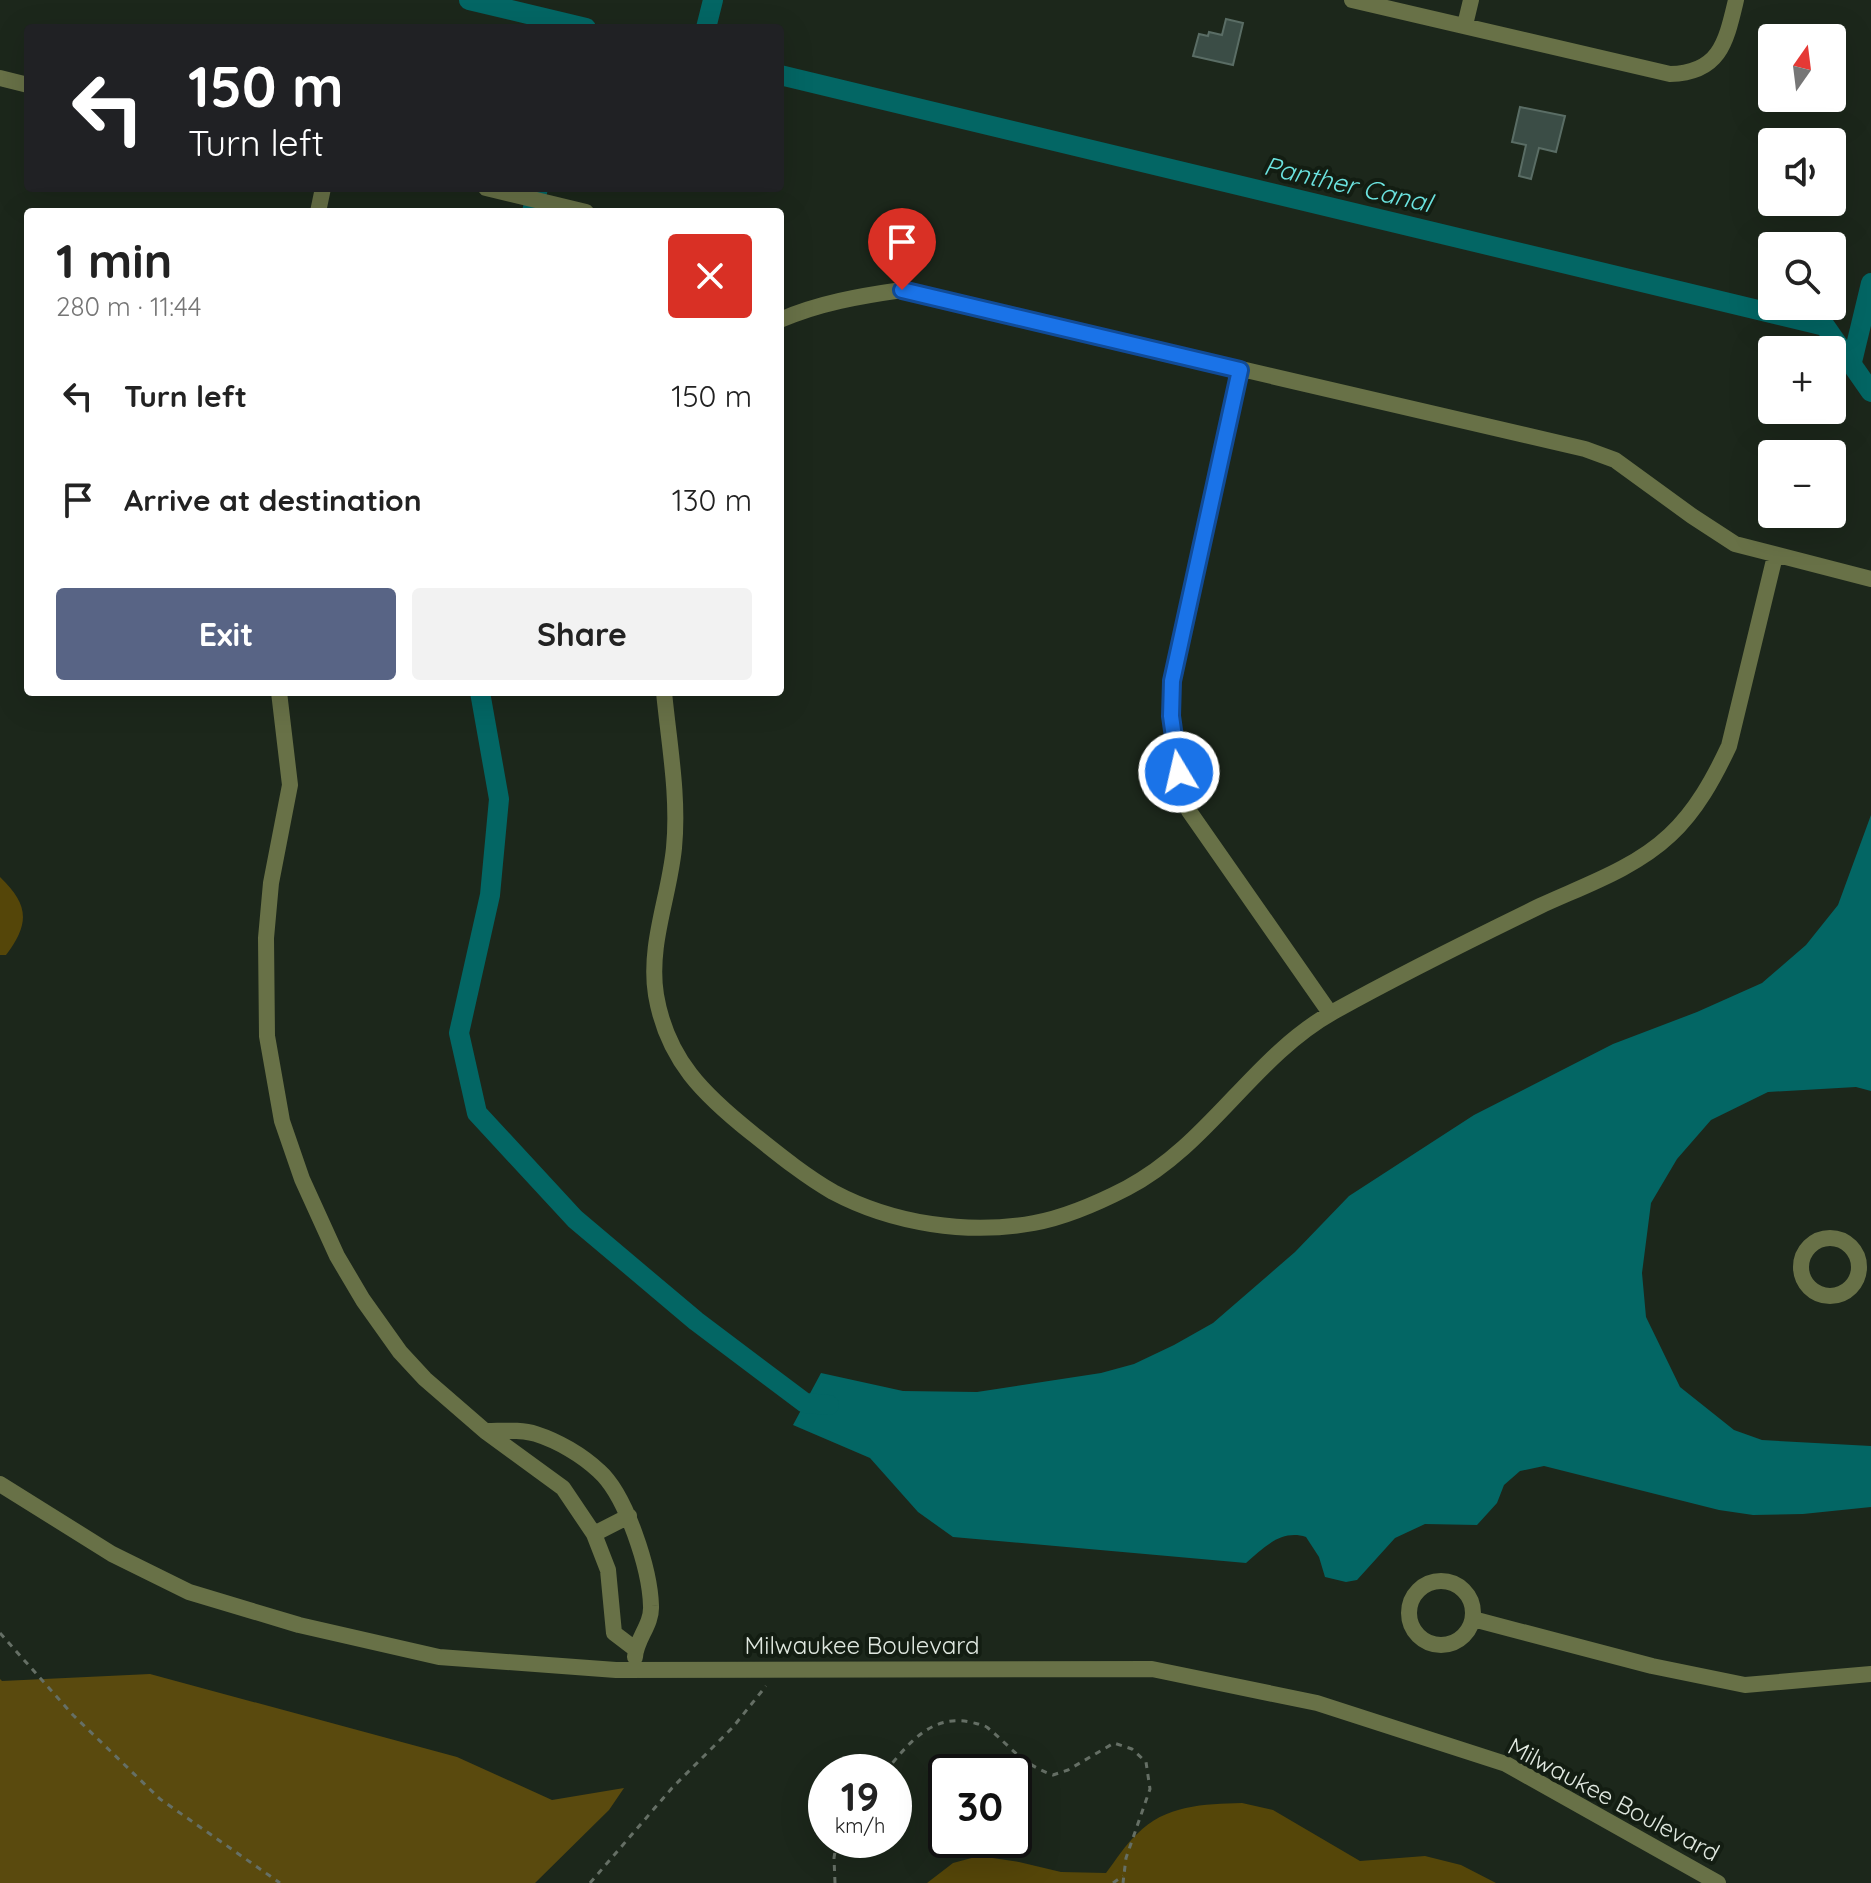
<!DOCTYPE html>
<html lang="en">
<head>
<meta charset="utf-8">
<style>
  :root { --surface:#fff; --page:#f2f2f2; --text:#222; --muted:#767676; --accent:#586485 }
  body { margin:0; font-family:Quicksand,sans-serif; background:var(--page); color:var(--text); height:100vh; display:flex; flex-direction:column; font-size:30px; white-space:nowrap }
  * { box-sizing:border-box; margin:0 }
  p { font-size:26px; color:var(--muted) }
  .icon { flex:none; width:44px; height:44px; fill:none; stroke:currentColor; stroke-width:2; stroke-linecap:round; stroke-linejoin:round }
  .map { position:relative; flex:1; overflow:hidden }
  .drawer { position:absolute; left:24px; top:208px; width:760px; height:488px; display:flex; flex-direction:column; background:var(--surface); border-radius:8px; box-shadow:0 8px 32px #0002 }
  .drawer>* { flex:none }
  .banner { position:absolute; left:24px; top:24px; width:760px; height:168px; border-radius:8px; box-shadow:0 8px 32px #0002; background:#202124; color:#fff; overflow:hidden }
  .needle { width:52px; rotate:14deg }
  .controls { position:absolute; left:1758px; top:24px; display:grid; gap:16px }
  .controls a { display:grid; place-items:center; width:88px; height:88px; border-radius:8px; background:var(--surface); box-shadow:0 8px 32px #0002; font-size:40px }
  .speed { position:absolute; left:808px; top:1754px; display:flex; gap:16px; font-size:40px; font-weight:700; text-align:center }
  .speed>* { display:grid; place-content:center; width:104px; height:104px; border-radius:50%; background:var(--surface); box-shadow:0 8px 32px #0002; line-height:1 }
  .speed small { font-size:20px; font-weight:400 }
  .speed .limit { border:4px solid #111; border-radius:12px; background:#fff; color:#111 }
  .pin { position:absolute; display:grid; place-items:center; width:68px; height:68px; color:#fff; margin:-82px -34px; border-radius:50% 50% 50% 0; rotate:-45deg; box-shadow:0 0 8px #0007 }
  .pin .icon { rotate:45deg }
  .me { position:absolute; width:88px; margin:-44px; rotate:351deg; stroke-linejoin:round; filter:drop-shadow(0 0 6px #0008) }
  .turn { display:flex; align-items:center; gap:28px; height:168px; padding:0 32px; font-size:36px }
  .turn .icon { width:104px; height:104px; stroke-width:2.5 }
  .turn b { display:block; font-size:56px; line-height:68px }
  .round { display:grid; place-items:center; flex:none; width:84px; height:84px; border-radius:8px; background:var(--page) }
  .overview { display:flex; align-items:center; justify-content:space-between; height:136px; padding:0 32px }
  h1 { font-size:48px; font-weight:700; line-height:60px }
  .primary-button { display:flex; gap:16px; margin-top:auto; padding:16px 32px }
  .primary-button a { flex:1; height:92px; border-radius:8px; background:var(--accent); color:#fff; font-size:32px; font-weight:700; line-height:92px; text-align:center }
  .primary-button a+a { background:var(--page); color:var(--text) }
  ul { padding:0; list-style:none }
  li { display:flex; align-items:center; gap:24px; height:104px; padding:0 32px }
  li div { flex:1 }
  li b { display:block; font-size:30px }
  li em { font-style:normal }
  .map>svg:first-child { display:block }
  .green { fill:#554609 }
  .forest { fill:#5a4a0e }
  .water { fill:#036664 }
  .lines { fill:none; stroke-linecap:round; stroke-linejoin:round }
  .canal { stroke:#036664; stroke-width:20 }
  .building { fill:#3b4d46; stroke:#5a6d65; stroke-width:2 }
  .path { stroke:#656f65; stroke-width:3; stroke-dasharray:6 6; stroke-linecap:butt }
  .minor { stroke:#687147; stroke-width:16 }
  .route-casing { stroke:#114b97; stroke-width:20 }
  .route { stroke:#1a73e8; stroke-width:14 }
  .labels { text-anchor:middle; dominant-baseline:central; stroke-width:8; stroke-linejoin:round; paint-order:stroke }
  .street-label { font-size:24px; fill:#e0e8e0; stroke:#131d12 }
  .water-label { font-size:26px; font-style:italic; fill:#6ce4e1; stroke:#131d12 }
</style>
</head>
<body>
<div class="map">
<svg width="1871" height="1883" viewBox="0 0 1871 1883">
  <rect width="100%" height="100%" fill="#1c271b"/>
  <path class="green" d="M0,877C29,905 30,923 6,955H0Z
    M1242,1803L1273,1810L1360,1861L1425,1856L1461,1865L1496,1883H927L953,1863L979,1856L1019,1862L1061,1872L1106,1873C1116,1860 1125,1845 1137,1834C1165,1805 1204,1804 1242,1803Z"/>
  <path class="forest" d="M150,1674L457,1757L552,1800L624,1788L609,1810L535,1883H0V1679L2,1681Z"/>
  <path class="water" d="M1871,815V1091L1856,1087L1768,1092L1711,1120L1677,1159L1651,1203L1642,1273L1646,1317L1680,1387L1734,1430L1762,1440L1871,1446V1507L1803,1514L1753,1515L1719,1510L1544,1466L1520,1471L1504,1485L1497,1503L1477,1525L1425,1524L1395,1538L1357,1580L1346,1582L1325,1577L1319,1557L1306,1537C1281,1529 1263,1548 1246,1563L953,1537L918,1512L870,1458L793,1425L821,1373L903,1391L977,1392L1101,1373L1134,1364L1174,1345L1213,1323L1295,1252L1349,1196L1474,1115L1613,1044L1697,1012L1762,983L1806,945L1838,905Z"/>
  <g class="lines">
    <path class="canal" d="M469,0L586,28
      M706,28L713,0
      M780,75L1825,326L1871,392
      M532,212L538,188
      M1852,362L1871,283
      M480,692L499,799L490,895L459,1033L477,1113L575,1219L696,1321L805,1403L829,1405"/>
  </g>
  <path class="building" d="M1226,19L1243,23L1233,65L1193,56L1199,34L1208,36L1209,32L1222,35Z
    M1520,107L1565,116L1556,152L1539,148L1531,179L1519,176L1526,145L1512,142Z"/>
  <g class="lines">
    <path class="path" d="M0,1633L73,1715L160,1799L280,1883
      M885,1772C908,1744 931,1714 970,1722C977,1724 983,1724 988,1728C1012,1748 1022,1764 1053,1775L1068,1770L1114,1743L1132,1749L1146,1762L1150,1789L1126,1858L1123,1883
      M590,1883L672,1788L733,1727L766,1686
      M835,1883L834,1858L837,1840
      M1113,1883L1123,1876"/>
    <path class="minor" d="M1352,0L1670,74C1720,73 1726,42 1736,0
      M1465,25L1471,0
      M0,78L28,85
      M486,188L586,212
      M318,212L323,188
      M780,320C819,303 860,296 902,290L1585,449L1615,460L1692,516L1735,544L1871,579
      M1240,370L1172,681L1173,742L1189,811L1330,1013
      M279,692L290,785L271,883L266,938L267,1036L282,1121L302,1179L337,1256L363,1300L400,1352L425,1379L485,1431L563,1488L594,1534L608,1570L614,1633L635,1649
      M664,692C669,744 679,796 674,848C669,898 648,945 656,995C667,1060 704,1095 753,1134C778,1154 805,1176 833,1192C893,1224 968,1235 1034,1223C1067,1217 1098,1203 1127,1188C1209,1145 1253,1057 1333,1012C1401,974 1470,940 1540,906C1583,886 1634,869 1670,835C1696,811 1714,778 1729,746L1775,556
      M1801 1267a29 29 0 1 1 58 0a29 29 0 1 1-58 0Z
      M487,1431C502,1431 521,1429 536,1434C558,1441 582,1455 599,1471C626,1495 650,1569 651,1606C652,1625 636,1639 635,1657
      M0,1484L112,1554L189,1592L299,1625L439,1657L616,1670L1152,1669L1317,1703L1506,1764L1718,1883
      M594,1534L629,1516
      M1409 1613a32 32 0 1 1 64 0a32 32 0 1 1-64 0Z
      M1473,1619L1652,1666L1745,1685L1871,1674"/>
  </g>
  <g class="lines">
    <g class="route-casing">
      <path id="route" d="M902,290L1240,370L1172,681L1171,716L1179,772"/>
    </g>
    <use href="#route" class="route"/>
  </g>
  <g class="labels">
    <g class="street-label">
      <text x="862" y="1645">Milwaukee Boulevard</text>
      <text transform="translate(1614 1799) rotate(28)">Milwaukee Boulevard</text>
    </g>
    <g class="water-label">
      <text transform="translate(1348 184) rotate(13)">Panther Canal</text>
    </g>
  </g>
</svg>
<div class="controls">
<a><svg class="needle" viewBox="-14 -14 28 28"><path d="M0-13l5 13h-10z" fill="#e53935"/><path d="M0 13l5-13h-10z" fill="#767676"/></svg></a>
<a><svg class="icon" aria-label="sound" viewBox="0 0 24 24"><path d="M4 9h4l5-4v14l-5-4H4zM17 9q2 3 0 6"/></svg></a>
<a><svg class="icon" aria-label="search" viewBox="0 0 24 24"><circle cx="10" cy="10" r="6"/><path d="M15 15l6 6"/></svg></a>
<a>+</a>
<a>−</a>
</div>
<div class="speed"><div>19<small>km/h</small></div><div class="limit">30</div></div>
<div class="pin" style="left:902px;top:290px;background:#d93025"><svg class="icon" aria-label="arrive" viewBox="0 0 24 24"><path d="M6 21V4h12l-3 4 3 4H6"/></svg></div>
<svg class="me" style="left:1179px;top:772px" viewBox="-20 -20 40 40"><circle r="17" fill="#1a73e8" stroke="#fff" stroke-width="3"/><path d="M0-11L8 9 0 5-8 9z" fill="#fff"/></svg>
<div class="banner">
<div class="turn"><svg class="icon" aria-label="left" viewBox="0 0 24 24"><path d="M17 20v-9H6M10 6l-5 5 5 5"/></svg><div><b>150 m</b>Turn left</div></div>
</div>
<section class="drawer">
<div class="overview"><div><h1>1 min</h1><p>280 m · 11:44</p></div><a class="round" style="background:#d93025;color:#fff"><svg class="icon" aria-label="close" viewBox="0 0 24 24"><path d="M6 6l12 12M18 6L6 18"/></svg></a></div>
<ul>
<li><svg class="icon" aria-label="left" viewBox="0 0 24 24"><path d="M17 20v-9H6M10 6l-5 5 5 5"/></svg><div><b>Turn left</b></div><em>150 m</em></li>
<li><svg class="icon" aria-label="arrive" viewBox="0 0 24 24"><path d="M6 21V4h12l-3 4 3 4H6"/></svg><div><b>Arrive at destination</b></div><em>130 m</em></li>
</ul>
<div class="primary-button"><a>Exit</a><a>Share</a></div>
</section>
</div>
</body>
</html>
